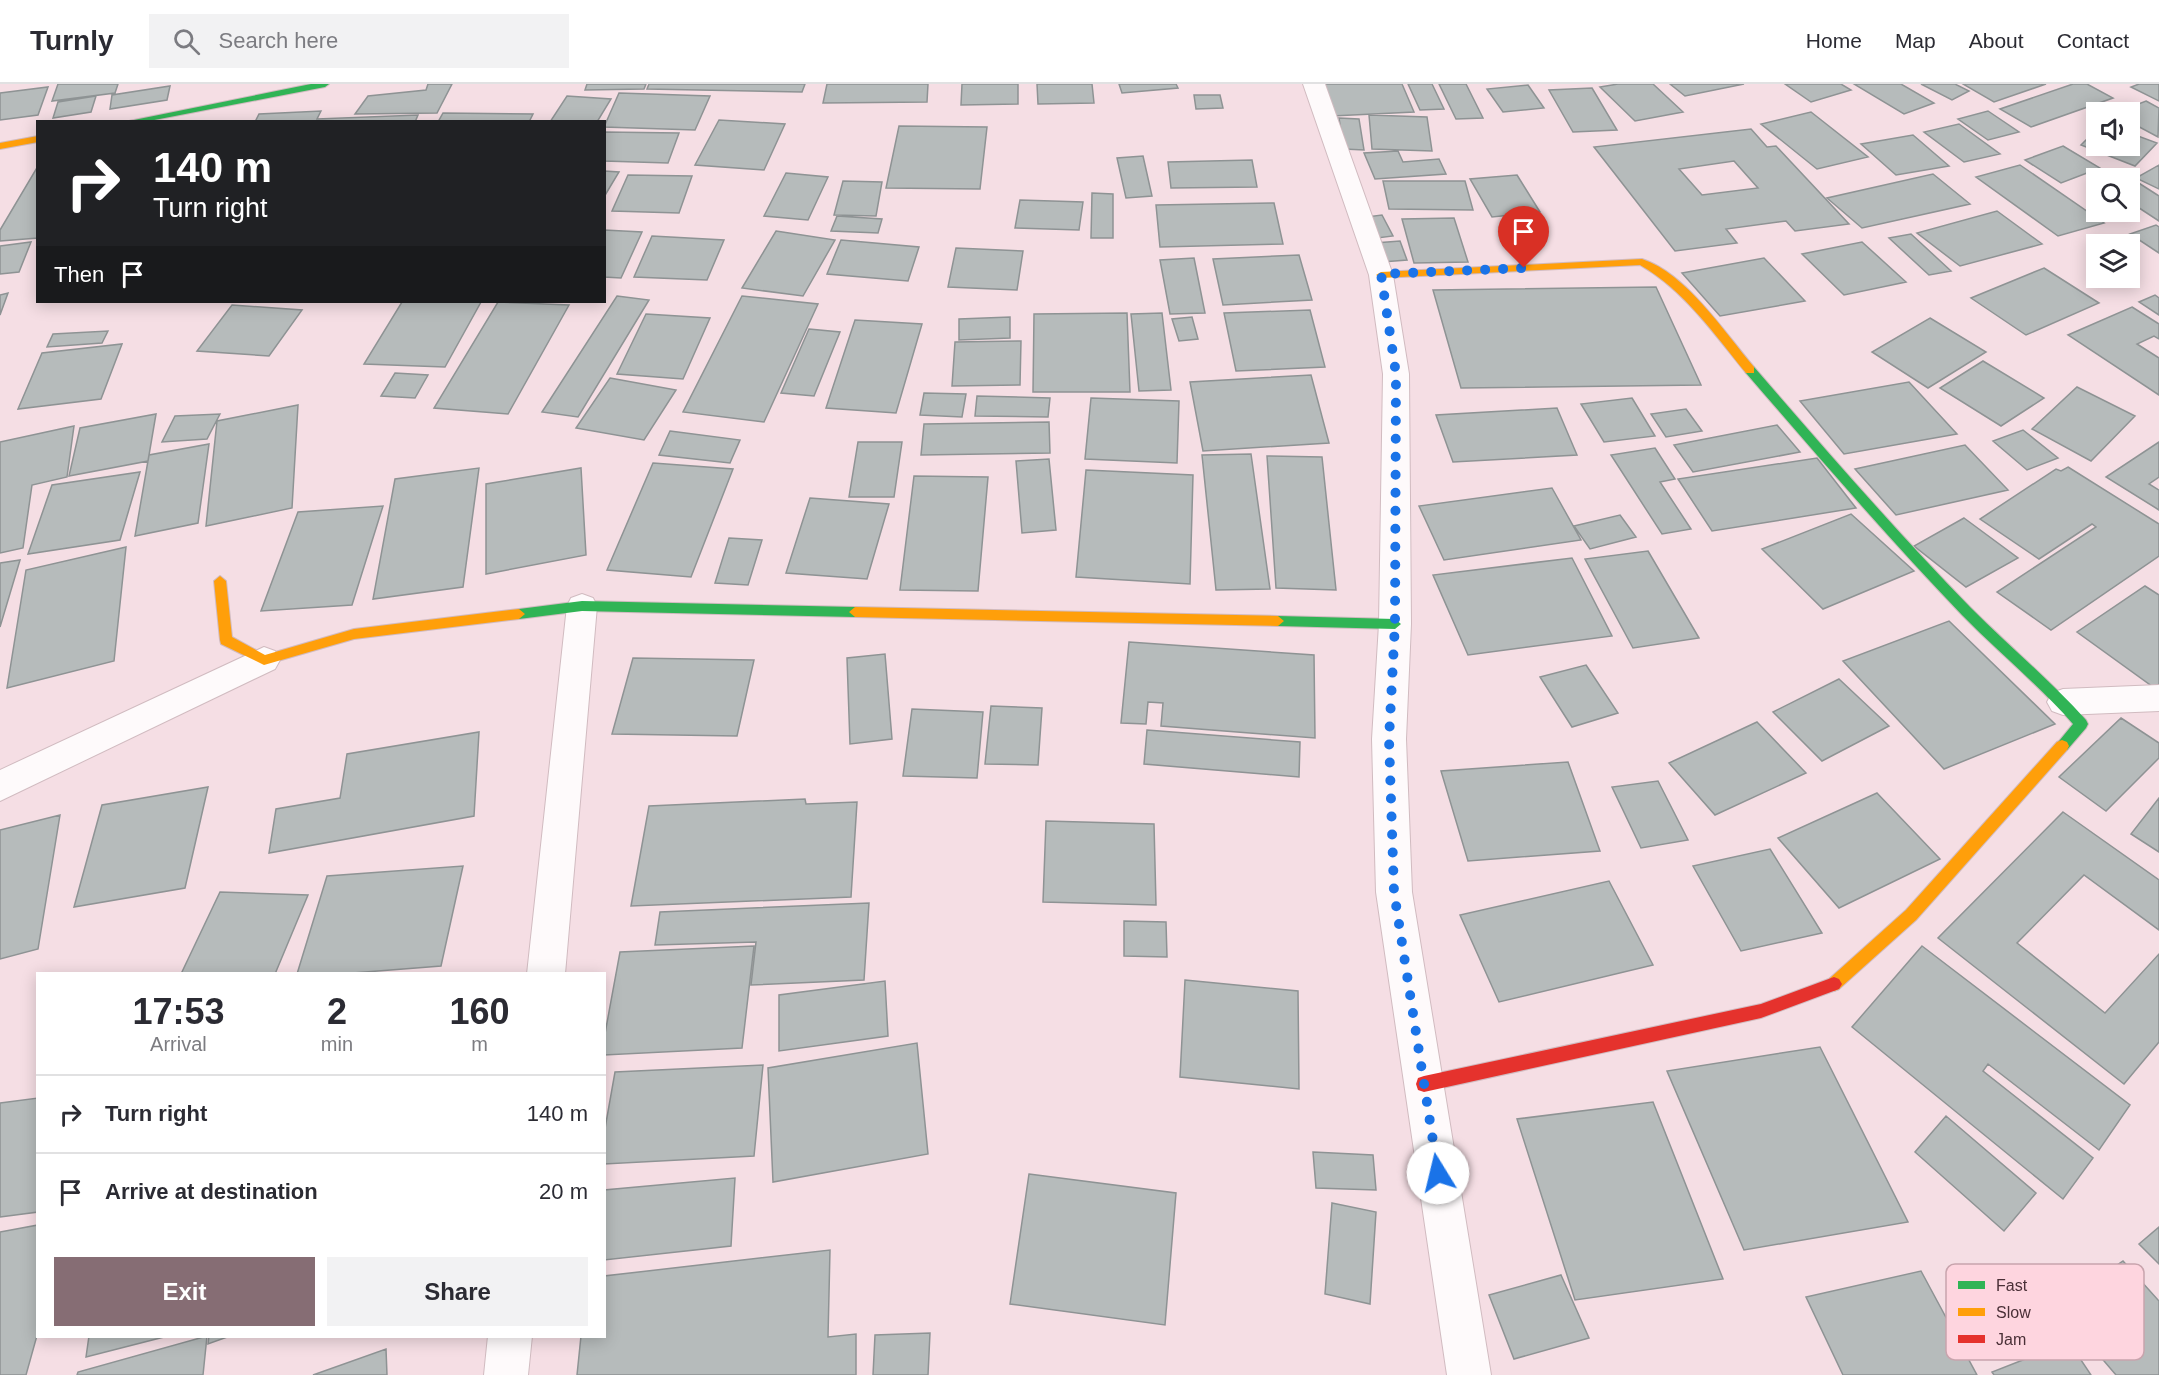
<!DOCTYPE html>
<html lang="en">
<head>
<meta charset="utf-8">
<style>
  :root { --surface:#fff; --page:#f2f2f3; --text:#2b2b33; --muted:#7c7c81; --line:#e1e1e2; --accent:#866d74 }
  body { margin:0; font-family:Arial,sans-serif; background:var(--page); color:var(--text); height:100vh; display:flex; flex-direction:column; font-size:22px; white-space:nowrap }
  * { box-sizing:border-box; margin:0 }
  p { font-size:20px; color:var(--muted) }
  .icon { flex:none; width:33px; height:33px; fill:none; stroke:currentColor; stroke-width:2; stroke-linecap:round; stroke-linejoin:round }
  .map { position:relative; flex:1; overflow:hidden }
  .panel { position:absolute; left:36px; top:888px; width:570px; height:366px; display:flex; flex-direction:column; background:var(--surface); border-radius:0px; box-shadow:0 3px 15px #0003 }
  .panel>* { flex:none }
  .top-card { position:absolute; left:36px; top:36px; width:570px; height:183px; border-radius:0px; box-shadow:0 3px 15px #0003; background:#202124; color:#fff; overflow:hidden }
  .buttons { position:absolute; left:2086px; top:18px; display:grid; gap:12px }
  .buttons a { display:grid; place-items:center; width:54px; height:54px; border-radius:0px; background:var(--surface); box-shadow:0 3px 15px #0003; font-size:30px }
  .pin { position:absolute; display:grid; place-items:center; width:51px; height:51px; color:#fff; margin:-62px -26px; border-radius:50% 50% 50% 0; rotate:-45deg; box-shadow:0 0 6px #0007 }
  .pin .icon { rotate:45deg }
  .me { position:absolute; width:66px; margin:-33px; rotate:351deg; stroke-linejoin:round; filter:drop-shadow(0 0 4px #0008) }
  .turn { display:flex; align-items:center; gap:21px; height:126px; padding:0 18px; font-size:27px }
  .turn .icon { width:78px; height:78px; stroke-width:2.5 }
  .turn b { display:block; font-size:42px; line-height:51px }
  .then { display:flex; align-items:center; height:57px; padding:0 18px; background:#0003; gap:12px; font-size:22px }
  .eta { display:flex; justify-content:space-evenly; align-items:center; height:102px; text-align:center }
  .eta b { font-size:36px; font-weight:800; line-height:42px }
  .action { display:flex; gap:12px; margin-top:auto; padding:12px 18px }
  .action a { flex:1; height:69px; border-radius:0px; background:var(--accent); color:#fff; font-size:24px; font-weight:800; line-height:69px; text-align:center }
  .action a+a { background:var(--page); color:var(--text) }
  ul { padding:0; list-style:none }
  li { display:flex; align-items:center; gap:18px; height:78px; padding:0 18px; border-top:2px solid var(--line) }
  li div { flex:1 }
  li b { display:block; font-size:22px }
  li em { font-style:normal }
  header { display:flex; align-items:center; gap:36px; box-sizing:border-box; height:84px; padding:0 30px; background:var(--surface); border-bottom:2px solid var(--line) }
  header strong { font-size:28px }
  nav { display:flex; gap:33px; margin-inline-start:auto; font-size:21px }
  .search { width:420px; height:54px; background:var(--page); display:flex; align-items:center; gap:15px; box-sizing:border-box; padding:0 21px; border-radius:0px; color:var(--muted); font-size:22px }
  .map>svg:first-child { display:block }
  .building { fill:#b6bbbb; stroke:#8e9394; stroke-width:1.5; fill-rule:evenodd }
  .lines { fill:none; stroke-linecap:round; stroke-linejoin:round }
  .street-casing { stroke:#d1bbc0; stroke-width:2 }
  .fast-casing { stroke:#d1bbc0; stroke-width:2 }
  .slow-casing { stroke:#d1bbc0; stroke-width:2 }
  .jam-casing { stroke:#d1bbc0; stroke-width:2 }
  .street { fill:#fefafb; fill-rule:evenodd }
  .fast { fill:#30b455; fill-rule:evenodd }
  .slow { fill:#ff9f0a; fill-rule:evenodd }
  .jam { fill:#e5322d; fill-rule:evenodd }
  .route { stroke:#1a73e8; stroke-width:10; stroke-dasharray:0 18 }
  .key { fill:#fed5df; stroke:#c8a4ad; stroke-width:1.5 }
  .key-label { font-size:16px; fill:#4a3037 }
</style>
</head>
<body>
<header>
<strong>Turnly</strong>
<div class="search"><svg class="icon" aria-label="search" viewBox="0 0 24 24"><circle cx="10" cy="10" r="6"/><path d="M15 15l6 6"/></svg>Search here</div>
<nav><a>Home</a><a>Map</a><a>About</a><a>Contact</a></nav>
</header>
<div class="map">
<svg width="2159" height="1291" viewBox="0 0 2159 1291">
  <rect width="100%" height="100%" fill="#f5dee4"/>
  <path class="building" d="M58,0H118L115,9L52,17Z
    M428,0H452L437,29L355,30L368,12L426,6Z
    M587,0H646L644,5L585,6Z
    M649,0H805L802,8L647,5Z
    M827,0H928L927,18L823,19Z
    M962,0H1018V20L961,21Z
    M1037,0H1092L1094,19L1038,20Z
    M1119,0H1176L1178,4L1122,9Z
    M1321,0H1402L1414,28L1332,32Z
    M1408,0H1432L1444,25L1420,26Z
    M1439,0H1466L1483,34L1456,35Z
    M1618,0H1653L1683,28L1635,37L1600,3Z
    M1670,0H1744L1685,12Z
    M1785,0H1841L1851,6L1811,18Z
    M1854,0H1901L1934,19L1904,30Z
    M1921,0H1955L1969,7L1952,16Z
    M1963,0H2046L1994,18Z
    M2073,0H2087L2113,14L2031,43L2000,25Z
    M2139,0H2159V17L2131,3Z
    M1528,1L1544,24L1503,28L1487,5Z
    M170,2L167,16L110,25L112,11Z
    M48,3L38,31L0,36V9Z
    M1592,4L1617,46L1573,48L1549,6Z
    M619,9L710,12L695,46L604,43Z
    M1194,11H1220L1223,24L1196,25Z
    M96,12L91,28L53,34L58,18Z
    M567,12L611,15L597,38H550Z
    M2146,17L2159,24L2158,53L2130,38V28H2118Z
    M321,27L317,35L418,31L415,38H255L259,30Z
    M1988,27L2019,48L1988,56L1958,35Z
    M1811,28L1868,73L1817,85L1761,40Z
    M443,29L533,30L529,38H438Z
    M1369,31L1427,33L1432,67L1372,65Z
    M1339,34L1359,35L1364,66L1344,65Z
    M719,36L785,40L764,86L695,81Z
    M1959,40L2000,70L1964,78L1924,48Z
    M899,42L987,43L980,105L886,104Z
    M1751,45L1767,63L1776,62L1849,140L1795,147L1786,137L1726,145L1737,159L1675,167L1594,63ZM1734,77L1758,104L1702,111L1679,85Z
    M2097,45V62H2130V49L2157,59L2135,82L2081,61Z
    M604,48L679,49L668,79L604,77Z
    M1913,51L1949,82L1896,91L1861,60Z
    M2063,62L2100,84L2061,99L2025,76Z
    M1398,67L1403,78L1439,75L1446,90L1375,95L1364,69Z
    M1143,72L1152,112L1126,114L1117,74Z
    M1252,76L1257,103L1171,104L1168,78Z
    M2020,81L2104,139L2058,152L1976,93Z
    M2159,81V105L2136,94Z
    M38,82V154L0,157V146Z
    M604,87L619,88L604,113Z
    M786,89L828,93L808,136L764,132Z
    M1933,90L1970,120L1862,144L1827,114Z
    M628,91L692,92L679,129L612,127Z
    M1517,91L1540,128L1492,133L1470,95Z
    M2134,96L2159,112V137L2130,118V97Z
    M843,97L882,98L876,132L834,131Z
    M1383,97H1465L1473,126L1389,125Z
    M1092,109L1113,110V154H1091Z
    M1020,116L1083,118L1079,146L1015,144Z
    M1274,119L1283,160L1160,163L1156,121Z
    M1997,127L2042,160L1960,182L1917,149Z
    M1382,131L1393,152L1377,154L1366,133Z
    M837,132L882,135L878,149L831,147Z
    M1454,134L1468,178L1414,179L1402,135Z
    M2156,141L2159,143V169L2130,150Z
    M604,146L642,148L621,194L604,193Z
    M776,147L835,156L803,212L742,204Z
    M1911,150L1951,187L1929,191L1889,154Z
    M652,152L724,156L707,196L634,193Z
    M841,156L919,163L908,197L827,190Z
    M1400,157L1407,176L1382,178L1375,159Z
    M31,158L19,188L0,190V162Z
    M1862,158L1906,198L1844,211L1802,170Z
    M956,164L1023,167L1017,206L948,203Z
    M1299,171L1312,216L1223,221L1213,175Z
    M1194,174L1205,229L1170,230L1160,176Z
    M1764,174L1805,217L1720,232L1682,189Z
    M2044,184L2099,219L2026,251L1971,214Z
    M1656,203L1701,301L1461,304L1433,206Z
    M8,209L0,231V211Z
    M2155,211L2159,214V231L2139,218Z
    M617,212L649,216L578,333L542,328Z
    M742,212L818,220L764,338L683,328Z
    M402,218H481L445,283L364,280Z
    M498,218L569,221L508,330L434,324Z
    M232,221L302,226L269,272L197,267Z
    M2132,223L2159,240V255L2154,252L2137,260L2159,274V311L2068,251Z
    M1310,226L1325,283L1236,287L1224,229Z
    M1127,229L1130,308H1033L1034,230Z
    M1162,229L1171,306L1139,307L1131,230Z
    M646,230L710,234L683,295L617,290Z
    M1010,233V254L959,256V235Z
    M1192,233L1198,255L1179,257L1172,235Z
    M1930,234L1986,268L1928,304L1872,268Z
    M855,236L922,240L896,329L826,324Z
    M809,245L840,248L814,312L781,309Z
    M108,247L102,259L47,263L53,250Z
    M1021,257L1020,301L952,302L955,258Z
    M122,260L101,315L18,325L42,269Z
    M1983,277L2044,314L2001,342L1940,304Z
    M395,289L428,291L415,314L381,312Z
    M1311,291L1329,359L1203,367L1190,298Z
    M610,294L676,306L644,356L576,344Z
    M1909,298L1957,350L1844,370L1800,317Z
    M2077,303L2135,332L2091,377L2032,345Z
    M924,309L966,310L962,333L920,331Z
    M977,312L1050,314L1048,333L975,332Z
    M1091,314L1179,317L1177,379L1085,375Z
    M1632,314L1655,352L1604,358L1581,320Z
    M298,321L292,424L206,442L217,337Z
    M1557,324L1577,371L1453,378L1436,331Z
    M1686,325L1702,347L1666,353L1651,330Z
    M156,330L148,377L69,392L80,344Z
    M220,330L207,355L162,358L175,332Z
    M1049,338L1050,369L921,371L924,340Z
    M1777,341L1800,368L1693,388L1674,361Z
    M74,342L67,393L32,401L23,464L0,469V358Z
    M2023,346L2058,374L2027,386L1993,357Z
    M670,347L740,356L730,379L659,371Z
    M858,358H902L894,413H849Z
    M2159,358V393L2149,400L2159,406V426L2106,393Z
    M209,360L198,439L135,452L149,371Z
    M1965,361L2008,406L1896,431L1855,385Z
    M1655,364L1675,395L1660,398L1691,445L1662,450L1611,371Z
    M1251,370L1270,505L1216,506L1202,371Z
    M1267,372L1322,373L1336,506L1276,504Z
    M1817,374L1856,424L1712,447L1678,395Z
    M1049,375L1056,446L1022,449L1016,377Z
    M653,379L733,385L691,493L607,486Z
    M2068,383L2159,440V472L2051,546L1997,508L2096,443L2092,440L2039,475L1980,435L2056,385L2061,387Z
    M479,384L463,503L373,515L395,395Z
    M581,384L586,471L486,490V400Z
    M1086,386L1193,391L1190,500L1076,493Z
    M140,388L120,456L28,470L52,401Z
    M914,392L988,393L978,507L900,506Z
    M1552,404L1581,456L1444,476L1419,422Z
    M810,414L889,420L867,495L786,489Z
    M383,422L352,521L261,527L298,428Z
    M1851,430L1914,487L1823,525L1762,465Z
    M1620,431L1636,453L1590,465L1574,442Z
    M1964,434L2018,474L1966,503L1914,462Z
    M729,454L762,456L748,501L715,499Z
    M126,463L114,577L7,604L26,486Z
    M1648,467L1699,554L1633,564L1585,475Z
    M1572,474L1612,552L1468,571L1433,491Z
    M20,476L0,543V479Z
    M2145,502L2159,511V603L2156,605L2077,548Z
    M1949,537L2055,640L1944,685L1843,577Z
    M1129,558L1314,571L1315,654L1161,642L1163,619L1148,618L1146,640L1121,639Z
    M885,570L892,655L850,660L847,574Z
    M633,574L754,576L737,652L612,650Z
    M1586,581L1618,629L1572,643L1540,593Z
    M1839,595L1889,642L1822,677L1773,628Z
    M991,622L1042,624L1038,681L985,680Z
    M912,625L983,628L977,694L903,692Z
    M2121,634L2159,659V674L2106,727L2059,693Z
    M1757,638L1806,689L1715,731L1669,679Z
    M1147,646L1300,658L1299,693L1144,680Z
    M479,648L474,732L269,769L276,725L340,714L347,670Z
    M1568,678L1600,767L1468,777L1441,687Z
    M1658,697L1688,756L1641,764L1612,703Z
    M208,703L185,804L74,823L102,721Z
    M1877,709L1940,775L1839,824L1778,754Z
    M2159,714V768L2131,750Z
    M805,715L806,720L857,718L851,813L631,822L649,722Z
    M2063,728L2159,796V846L2084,791L2017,859L2105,929L2159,870V958L2124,1000L1938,854Z
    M60,731L38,865L0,875V746Z
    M1046,737L1154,740L1156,821L1043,818Z
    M1770,765L1822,849L1741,867L1693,782Z
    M463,782L441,882L340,890H297L327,792Z
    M1609,797L1653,881L1499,918L1460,831Z
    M220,808L308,811L275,890H181Z
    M869,819L864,896L751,901L756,858L655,861L660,828Z
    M1124,837L1166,838L1167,873L1124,872Z
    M754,862L742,964L604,971V955L620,868Z
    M1922,862L2130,1021L2099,1066L1988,980L1983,987L2093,1074L2063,1115L1852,943Z
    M1185,896L1298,907L1299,1005L1180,993Z
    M885,897L888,952L779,967V911Z
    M917,959L928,1070L773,1098L768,984Z
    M1820,963L1908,1138L1744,1166L1667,987Z
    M763,981L754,1072L604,1080V1050L615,988Z
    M38,1014V1128L0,1133V1019Z
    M1653,1018L1723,1195L1575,1216L1517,1035Z
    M1946,1032L2036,1109L2004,1147L1915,1068Z
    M1313,1068L1373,1071L1376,1106L1316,1104Z
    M1029,1090L1176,1109L1165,1241L1010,1220Z
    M735,1094L731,1162L604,1176V1106Z
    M1332,1119L1376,1128L1370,1220L1325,1210Z
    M38,1141V1248L26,1291H0V1148Z
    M2159,1143V1180L2139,1160Z
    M830,1166L828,1253L856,1250V1291H577L581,1252H604V1192Z
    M2123,1177L2159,1217V1291H2116L2057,1222Z
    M1921,1187L1977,1291H1843L1806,1213Z
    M1561,1191L1589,1254L1514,1275L1489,1211Z
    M930,1249L928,1291H873L875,1251Z
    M89,1252H168L86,1273Z
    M207,1252L203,1291H77L78,1288Z
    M209,1252H230L208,1260Z
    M2069,1258L2091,1291H1994L1992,1288Z
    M386,1265L387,1291H313Z"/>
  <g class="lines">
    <g class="street-casing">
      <path id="street" d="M1303,0H1325L1393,191L1409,290L1411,540L1406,655L1412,808L1491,1291H1447L1376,808L1372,655L1379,540L1383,290L1369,191Z
        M582,510L593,514L597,522L565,890H527L567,522L571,514Z
        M264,563L275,567L280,576L275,585L0,717V686Z
        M2159,601V627L2063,631L2052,627L2047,618L2052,609L2063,605Z
        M488,1252H532L528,1291H484Z"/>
    </g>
    <g class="fast-casing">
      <path id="fast" d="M311,0H329L325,3L144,38H124Z
        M1750,282L1754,283C1825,365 1896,447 1971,524C2009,562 2050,596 2086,636L2088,640L2086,644L2067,666H2057L2055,662L2073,640C2039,601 1998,568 1962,531C1887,453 1817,371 1746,289L1745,286Z
        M582,517L855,523L861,528L855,533L582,527L519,535L513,530L519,525Z
        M1278,532L1395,535L1401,540L1395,545L1278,542L1272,537Z"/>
    </g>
    <g class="slow-casing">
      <path id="slow" d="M38,52V58L0,65V59Z
        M1642,175C1686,189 1725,249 1754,283V289H1746C1714,250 1685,207 1640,181L1381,194L1376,191L1381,188Z
        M220,492L226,497L232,553L265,571L354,545L519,525L525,530L519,535L354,555L264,581L221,560L220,556L214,497Z
        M855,523L1278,532L1284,537L1278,542L855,533L849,528Z
        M2062,656L2067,658L2069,662L2067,666L1916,836L1839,905L1834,907L1829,905L1826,900L1829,895L1906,826L2057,658Z"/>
    </g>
    <g class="jam-casing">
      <path id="jam" d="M1834,893L1839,895L1842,900L1839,905L1761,934L1424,1008L1418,1006L1416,1000L1418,994L1424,992L1761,920Z"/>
    </g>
    <use href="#street" class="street"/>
    <use href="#fast" class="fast"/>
    <use href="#slow" class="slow"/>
    <use href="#jam" class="jam"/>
  </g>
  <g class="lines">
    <path class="route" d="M1438,1089L1394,808L1389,655L1395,540L1396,290L1381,190L1524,184"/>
  </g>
  <rect x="1946" y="1180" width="198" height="96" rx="9" class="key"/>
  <rect x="1958" y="1197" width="27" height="8" fill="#30b455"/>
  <rect x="1958" y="1224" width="27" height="8" fill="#ff9f0a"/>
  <rect x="1958" y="1251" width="27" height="8" fill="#e5322d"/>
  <g class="key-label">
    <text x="1996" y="1207">Fast</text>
    <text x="1996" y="1234">Slow</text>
    <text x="1996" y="1261">Jam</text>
  </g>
</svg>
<div class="buttons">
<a><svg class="icon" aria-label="sound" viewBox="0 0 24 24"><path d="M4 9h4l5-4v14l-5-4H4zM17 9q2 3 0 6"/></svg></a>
<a><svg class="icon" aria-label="search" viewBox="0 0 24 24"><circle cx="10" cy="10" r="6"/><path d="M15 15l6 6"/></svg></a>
<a><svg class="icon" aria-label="layers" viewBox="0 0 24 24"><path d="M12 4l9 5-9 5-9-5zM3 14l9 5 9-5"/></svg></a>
</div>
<div class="pin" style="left:1524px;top:184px;background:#d93025"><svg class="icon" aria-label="arrive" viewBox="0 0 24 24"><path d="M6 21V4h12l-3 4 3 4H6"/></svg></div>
<svg class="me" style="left:1438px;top:1089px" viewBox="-20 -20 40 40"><circle r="19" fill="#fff"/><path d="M0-13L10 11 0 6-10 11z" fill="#1a73e8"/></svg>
<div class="top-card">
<div class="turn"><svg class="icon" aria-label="right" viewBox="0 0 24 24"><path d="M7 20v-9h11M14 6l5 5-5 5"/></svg><div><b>140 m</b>Turn right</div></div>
<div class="then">Then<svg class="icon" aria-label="arrive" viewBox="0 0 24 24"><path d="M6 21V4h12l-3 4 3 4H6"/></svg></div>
</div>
<section class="panel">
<div class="eta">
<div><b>17:53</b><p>Arrival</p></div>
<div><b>2</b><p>min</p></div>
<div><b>160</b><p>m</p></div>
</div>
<ul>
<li><svg class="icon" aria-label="right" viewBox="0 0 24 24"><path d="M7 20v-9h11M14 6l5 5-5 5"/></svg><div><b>Turn right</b></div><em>140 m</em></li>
<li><svg class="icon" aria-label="arrive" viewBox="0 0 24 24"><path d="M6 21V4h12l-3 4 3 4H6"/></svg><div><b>Arrive at destination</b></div><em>20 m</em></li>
</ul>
<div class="action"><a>Exit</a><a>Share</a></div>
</section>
</div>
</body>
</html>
